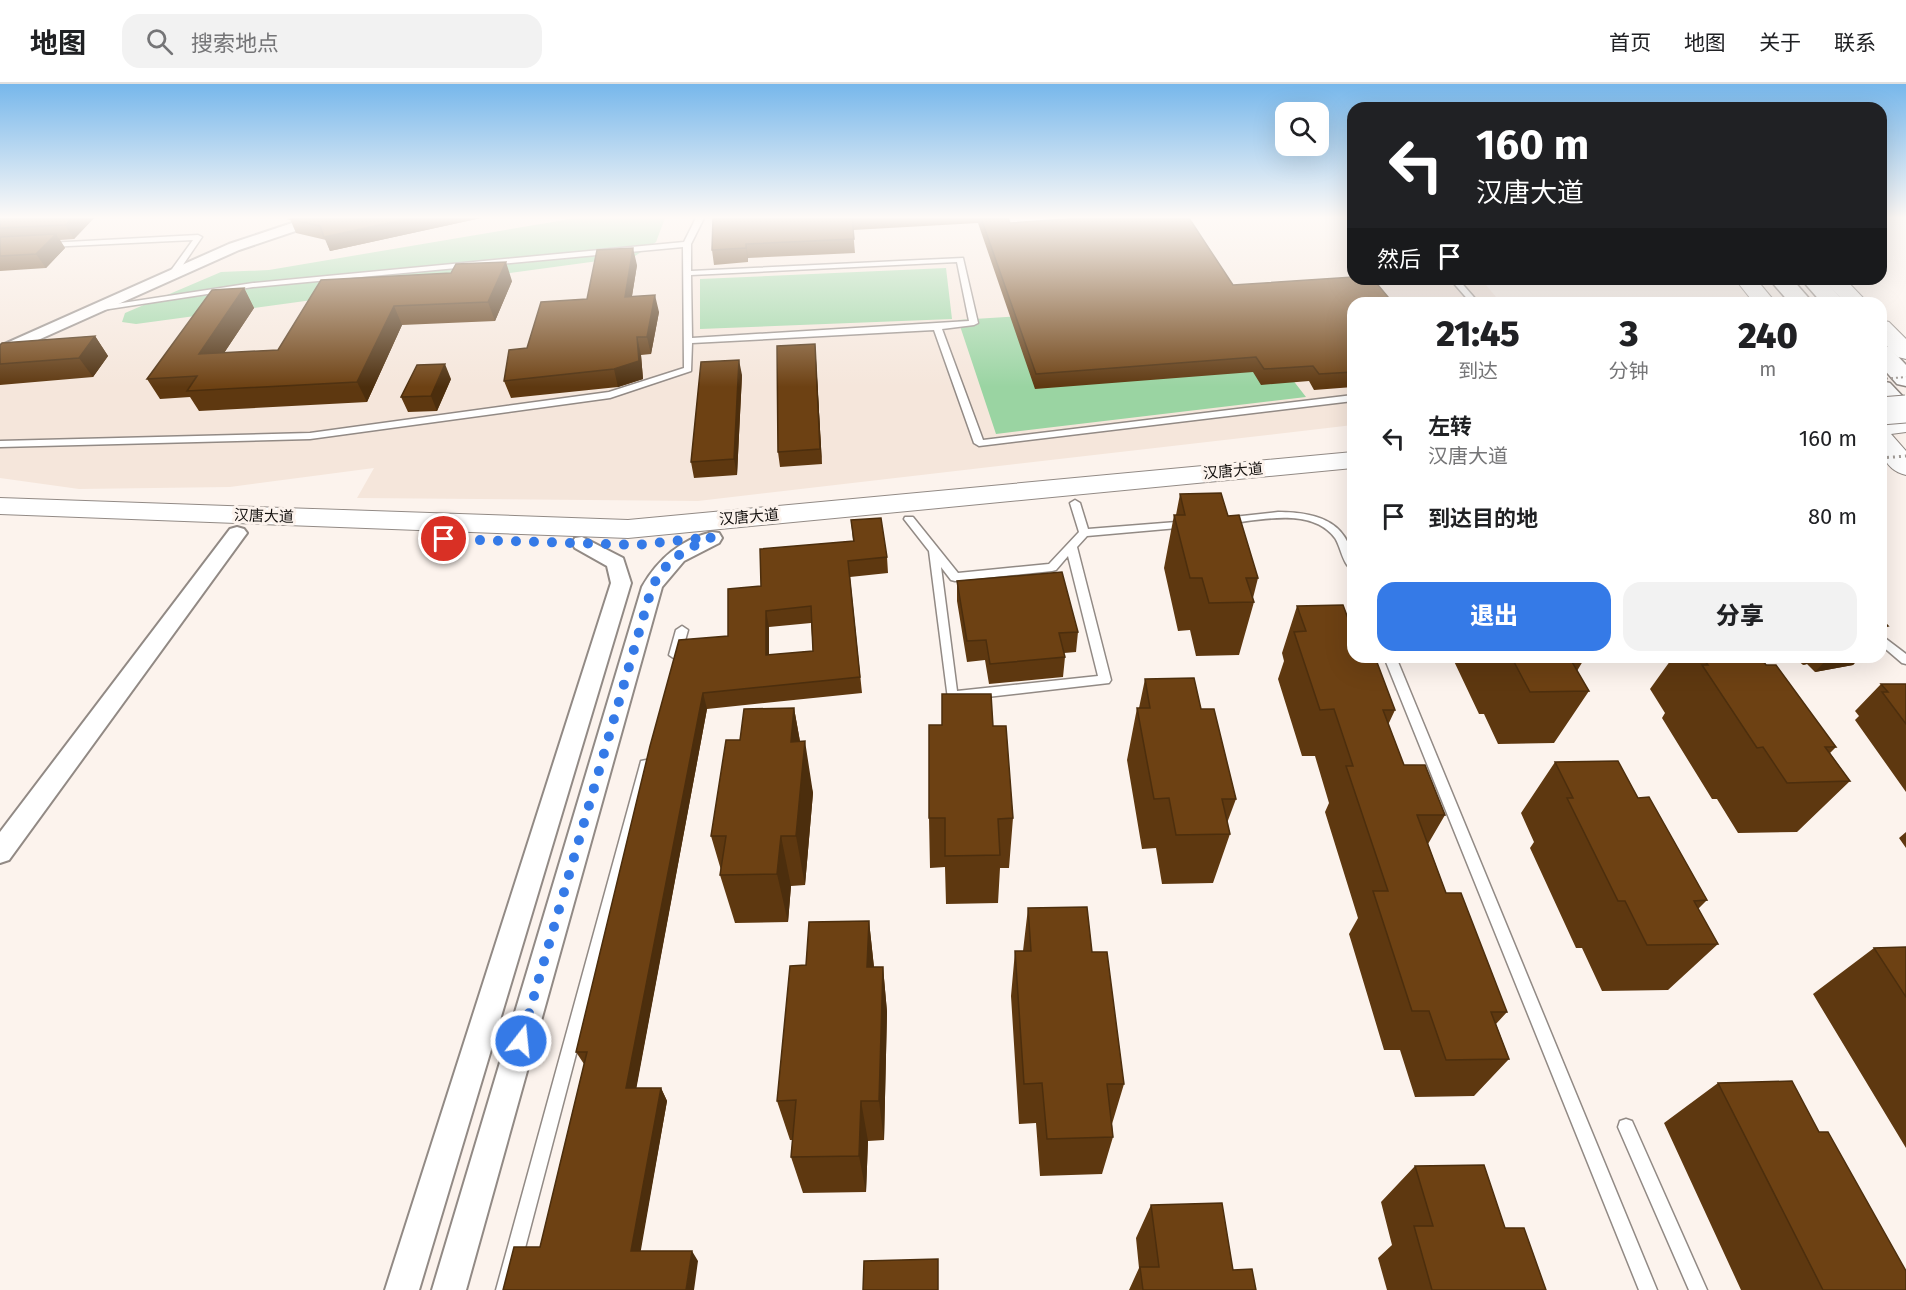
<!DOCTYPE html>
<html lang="zh">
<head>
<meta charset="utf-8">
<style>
  :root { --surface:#fff; --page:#f2f2f2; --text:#202124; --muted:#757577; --line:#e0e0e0; --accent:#357ae7 }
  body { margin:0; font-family:"Fira Sans","Noto Sans SC",sans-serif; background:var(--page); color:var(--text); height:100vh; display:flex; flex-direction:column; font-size:22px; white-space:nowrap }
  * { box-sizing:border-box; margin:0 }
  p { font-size:20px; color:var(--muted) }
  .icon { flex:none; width:33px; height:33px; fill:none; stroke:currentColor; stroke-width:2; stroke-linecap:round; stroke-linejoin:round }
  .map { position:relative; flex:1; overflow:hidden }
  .side { position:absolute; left:1347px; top:213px; width:540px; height:366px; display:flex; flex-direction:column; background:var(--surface); border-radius:18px; box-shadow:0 6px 24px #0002 }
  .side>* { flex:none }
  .top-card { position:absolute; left:1347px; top:18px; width:540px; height:183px; border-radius:18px; box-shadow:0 6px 24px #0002; background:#202124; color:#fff; overflow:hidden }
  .fabs { position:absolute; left:1275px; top:18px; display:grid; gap:12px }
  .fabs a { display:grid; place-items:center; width:54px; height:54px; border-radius:12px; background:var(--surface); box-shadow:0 6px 24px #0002; font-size:30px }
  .pin { position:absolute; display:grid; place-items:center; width:51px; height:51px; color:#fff; margin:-26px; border:3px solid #fff; border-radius:50%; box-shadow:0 2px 6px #0007 }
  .me { position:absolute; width:66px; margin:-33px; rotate:16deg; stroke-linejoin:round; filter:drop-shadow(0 0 4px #0008) }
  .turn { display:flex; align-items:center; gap:21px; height:126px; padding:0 30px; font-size:27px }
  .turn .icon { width:78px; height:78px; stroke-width:2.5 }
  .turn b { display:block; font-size:42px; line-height:51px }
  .then { display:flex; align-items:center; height:57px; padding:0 30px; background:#0003; gap:12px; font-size:22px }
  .eta { display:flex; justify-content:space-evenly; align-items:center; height:102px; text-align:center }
  .eta b { font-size:36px; font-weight:800; line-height:42px }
  .button { display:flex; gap:12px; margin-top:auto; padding:12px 30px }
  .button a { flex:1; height:69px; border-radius:18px; background:var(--accent); color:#fff; font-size:24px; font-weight:800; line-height:69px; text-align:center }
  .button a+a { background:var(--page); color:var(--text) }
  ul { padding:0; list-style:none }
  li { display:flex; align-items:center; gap:18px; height:78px; padding:0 30px }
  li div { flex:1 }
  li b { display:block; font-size:22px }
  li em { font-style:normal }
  header { display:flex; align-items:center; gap:36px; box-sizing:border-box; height:84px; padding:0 30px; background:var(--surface); border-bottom:2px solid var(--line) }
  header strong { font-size:28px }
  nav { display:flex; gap:33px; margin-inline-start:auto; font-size:21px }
  .search { width:420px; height:54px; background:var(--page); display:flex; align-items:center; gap:15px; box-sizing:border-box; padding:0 21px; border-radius:18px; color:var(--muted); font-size:22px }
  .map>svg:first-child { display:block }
  .built { fill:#f5e6db }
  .green { fill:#9ad4a2 }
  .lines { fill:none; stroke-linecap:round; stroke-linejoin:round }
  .service-casing { stroke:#928a85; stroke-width:3 }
  .minor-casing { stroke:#928a85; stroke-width:4 }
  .secondary-casing { stroke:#928a85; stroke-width:2 }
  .trunk-casing { stroke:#928a85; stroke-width:3 }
  .service { fill:#fff; fill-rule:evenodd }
  .minor { fill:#fff; fill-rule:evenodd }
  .secondary { fill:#fff; fill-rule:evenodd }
  .trunk { fill:#fff; fill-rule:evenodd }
  .secondary-bridge-casing { stroke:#928a85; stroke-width:29; stroke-linecap:butt }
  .path-bridge-far1 { stroke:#a39d98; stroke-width:2; stroke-dasharray:2 3; stroke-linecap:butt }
  .path-bridge { stroke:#a39d98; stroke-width:3; stroke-dasharray:2 4; stroke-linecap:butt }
  .secondary-bridge { stroke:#fff; stroke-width:27 }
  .wall { fill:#5e3810; fill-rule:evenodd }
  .shaded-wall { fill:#4c2e0d }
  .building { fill:#6d4113; stroke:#4c2e0d; stroke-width:1.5; fill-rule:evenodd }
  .route { stroke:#357ae7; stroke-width:10; stroke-dasharray:0 18 }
  .labels { text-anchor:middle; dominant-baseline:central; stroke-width:6; stroke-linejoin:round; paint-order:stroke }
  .street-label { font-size:15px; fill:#120f0d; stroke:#fcf3ed }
</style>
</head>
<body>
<header>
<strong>地图</strong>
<div class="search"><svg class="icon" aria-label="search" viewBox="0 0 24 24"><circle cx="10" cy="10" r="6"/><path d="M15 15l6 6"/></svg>搜索地点</div>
<nav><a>首页</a><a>地图</a><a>关于</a><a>联系</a></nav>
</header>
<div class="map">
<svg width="1906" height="1206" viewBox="0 0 1906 1206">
  <rect width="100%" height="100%" fill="#fcf3ed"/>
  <path class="built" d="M0,134H286L304,140L320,134H1353V195H1481L1501,219H1353V341L698,417L357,414L374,384L230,403L79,405L0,394V280L88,230L0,268Z"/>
  <path class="green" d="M576,134H665L656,158L635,172L136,240L122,238L125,229L221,188L269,186Z
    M946,184L952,235L700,245V195Z
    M1022,232L1275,273L1306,313L996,350L958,236Z"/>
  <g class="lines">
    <g class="service-casing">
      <path id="service" d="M696,134H704L691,160V187L963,174L978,239L974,241L942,245L983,356L1353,311V317L979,362L974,359L934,246L692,259L691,287L610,314L310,355L0,363V357L310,349L609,308L684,284L683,163L253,203L96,227L92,225L96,223L253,199L684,158ZM957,178L969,237L692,254L691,191Z
        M198,151L202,153L174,194H171L167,192L193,156L48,163L44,161L48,159Z
        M1450,195H1458L1479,219H1471Z
        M1075,416L1080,419L1088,445L1189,437L1194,440L1189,443L1087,452L1077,463L1111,596L1109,599L952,617L948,615L929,467L904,435L905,433H913L958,489L1049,480L1079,448L1070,419ZM1068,472L1098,592L957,607L941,483L951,496L955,497L1052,487L1056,486Z
        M1278,428C1319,428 1353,439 1353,486C1343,482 1341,463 1335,454C1311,422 1257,437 1224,440L1219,437L1224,434Z
        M682,542L688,546L681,571L675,575L669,571L676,546Z
        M1881,551L1906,570V580L1902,579L1881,561Z
        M1384,573H1396L1657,1206H1639Z
        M646,676L651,677L652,681L514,1206H496L640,681L641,677Z
        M1626,1035L1632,1037L1707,1206H1689L1618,1043L1620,1037Z"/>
    </g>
    <g class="minor-casing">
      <path id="minor" d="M307,134H327L325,137L239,166L0,273V262L229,160Z
        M237,443L244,445L247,449L244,453L9,776L0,779V748L230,445Z
        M712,448L719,449L722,454L719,459L684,477L662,503L466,1206H432L642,503C658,475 680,456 712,448Z
        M582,453L623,474L631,499L419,1206H385L611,499L607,482L575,464L572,459L575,454Z"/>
    </g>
    <g class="secondary-casing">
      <path id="secondary" d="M1735,195H1756L1776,219H1754Z
        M1823,195H1845L1868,219H1845Z
        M1881,236L1889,238L1906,255V275L1898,273L1881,256Z
        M1906,334V348L1891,350L1906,367V391C1878,384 1881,359 1881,336Z
        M1353,368V384L628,454L0,430V414L628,436Z"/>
    </g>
    <g class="trunk-casing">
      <path id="trunk" d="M1769,195H1792L1813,219H1790Z
        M1801,195H1824L1845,219H1822Z
        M1881,261L1889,263L1906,281V302L1897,300L1881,282Z
        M1881,297L1890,299L1906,316V339L1897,336L1881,319Z"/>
    </g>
    <use href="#service" class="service"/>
    <use href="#minor" class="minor"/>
    <use href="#secondary" class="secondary"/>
    <use href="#trunk" class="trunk"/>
    <g class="secondary-bridge-casing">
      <path id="secondary-bridge" d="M1881,327L1906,325"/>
    </g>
    <path class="path-bridge-far1" d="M1881,295L1906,293"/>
    <path class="path-bridge" d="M1881,374L1906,372"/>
    <use href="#secondary-bridge" class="secondary-bridge"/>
  </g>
  <path class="wall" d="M0,134H94L74,155L60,156L65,164L46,184L0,187Z
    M481,134L330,167L326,156L296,149L290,135Z
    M713,134H1008L1010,139L1233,201L1353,219V303L1314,306L1309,297L1261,301L1253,288L1035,305L978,139L853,146L855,169L748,174V178L714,181L712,166Z
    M637,181L632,212L659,228L651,270L641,271L643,295L618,303L511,314L504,297L527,264L587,215Z
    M321,196L512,197L495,237L402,241L367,318L199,327L190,313L160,315L147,295L244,204L254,224L224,269L278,266Z
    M95,252L108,272L93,293L0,301V261Z
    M815,260L822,380L780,383L778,368Z
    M742,291L737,391L694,394L691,378Z
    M451,295L437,327L408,328L401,313Z
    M1180,410L1228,432L1258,494L1253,514L1254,518L1239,571L1196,572L1190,546L1178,547L1164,484L1174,431H1176Z
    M851,436L887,473L888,489L850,493L862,609L707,625L636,1004H661L667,1017L640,1167L698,1177L540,1163L584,980L576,968L650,662L728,552L761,502L853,457ZM811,539L813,567L769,571V543Z
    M957,497L1078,548L1076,568L1064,569L1065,573L1063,593L989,600L985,576L967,578L957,517Z
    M1297,522L1353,548L1395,626L1388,641L1404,681L1445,731L1428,760L1446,809L1507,928L1496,940L1509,975L1474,1012L1415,1013L1400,966H1384L1349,850L1358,834L1325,728L1329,719L1315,672H1302L1278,595L1284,577L1282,569Z
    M1452,573H1580L1583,577L1577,587L1589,607L1554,659L1498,660L1484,630H1479Z
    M1673,573H1760L1836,663L1830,669L1850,697L1797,748L1738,749L1717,715H1712L1662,634L1665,629L1650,605Z
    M1794,573H1860L1853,581L1815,588L1807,580L1803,581Z
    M1145,595L1201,625L1236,715L1227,739L1230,750L1213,799L1162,800L1156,764L1142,765L1127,676L1137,624H1139Z
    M1881,600H1906V708L1855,636L1859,632L1855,627Z
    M794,624L800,657L813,709L805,801L791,802L788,838L735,839L720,791L721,786L711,752L740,656Z
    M993,642L1013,734L1009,784H1000L998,819L946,820L945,783L930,784L929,734Z
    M1555,678L1638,714L1707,816L1698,825L1718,860L1668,906L1602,907L1582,864H1576L1530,764L1534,758L1521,729Z
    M1906,748V764L1899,754Z
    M1028,824L1124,1000L1112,1040L1113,1053L1102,1090L1040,1092L1036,1039L1019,1040L1011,912L1015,867H1023Z
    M869,837L874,883H883L887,928L884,1056L868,1057L866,1108L803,1109L791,1073L793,1056H790L777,1017L806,881Z
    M1906,863V1064L1813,910L1874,864Z
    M1718,999L1819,1048L1906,1206H1741L1664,1039Z
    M1415,1082L1505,1144L1546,1206H1387L1378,1174L1392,1161L1381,1118Z
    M1151,1121L1233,1186L1256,1206H1129L1139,1184L1136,1154Z"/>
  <path class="shaded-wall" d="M72,134H94L74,155L65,141Z
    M412,134H481L330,167L324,153Z
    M56,150L65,164L46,184L36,170Z
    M746,160L748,174V178L746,164Z
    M633,164L637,181L629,230L625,213Z
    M506,178L512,197L495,237L488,218Z
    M244,204L254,224L210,290L199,270Z
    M655,211L659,228L651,270L647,253Z
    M394,222L402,241L367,318L357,298Z
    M95,252L108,272L93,293L79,274Z
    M637,253L641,271L643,295L618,303L614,285Z
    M815,260L816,275L822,380L820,365Z
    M739,276L742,291L737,391L734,375Z
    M445,280L451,295L437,327L431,312Z
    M766,527L769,543V588L766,571Z
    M1888,542L1881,550V543Z
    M1810,573H1813L1807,580L1803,581Z
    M1829,573H1860L1853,581L1815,588Z
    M703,609L707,625L634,1017L626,1004Z
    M794,624L803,675L805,657L813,709L805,801L796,752L791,658Z
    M781,752L791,802L788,838L777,790Z
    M869,837L874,884L867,883Z
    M883,883L887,928L884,1056L879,1017Z
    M661,1004L667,1017L639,1177L631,1167Z
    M861,1017L868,1057L866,1108L859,1072Z
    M692,1167L698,1177L694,1206H686Z"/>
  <path class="building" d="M0,134H72L65,141L0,144Z
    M293,134H412L324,153L320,142L290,135Z
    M713,134H852L854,155L746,160V164L712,166Z
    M981,134H1008L1010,139L1082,134H1189L1233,201L1353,193V195H1373L1393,219H1353V288L1319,290L1313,282L1264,285L1256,273L1036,290Z
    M56,150L36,170L0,172V153Z
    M633,164L625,213L655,211L647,253H637L639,277L614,285L504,297L509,266L527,264L541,218L587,215L597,166Z
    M506,178L488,218L394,222L357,298L187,307L197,292L147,295L212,206L244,204L199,270L278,266L321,196L451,189L456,180Z
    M95,252L79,274L0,280V261L2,259Z
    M815,260L820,365L778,368L777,262Z
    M739,276L734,375L691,378L701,278Z
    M445,280L431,312L401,313L417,281Z
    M1221,409L1228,432L1239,431L1258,494H1246L1254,518L1209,519L1202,494H1190L1174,431H1185L1180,410Z
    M881,434L887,473L848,477L860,593L703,609L626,1004H661L631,1167H692L686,1206H503L514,1163H540L587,968H576L650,662L679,556L728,552V505L761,502L760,465L854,457L851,436ZM811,522L813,567L766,571V527Z
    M1062,488L1078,548L1059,549L1065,573L990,580L986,556L967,557L957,497Z
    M1343,521L1353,548V573H1375L1395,626H1383L1404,681H1425L1445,731H1417L1446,809H1461L1507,928H1491L1509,975L1446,976L1429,927H1412L1373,807H1388L1346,682H1353L1334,625L1320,626L1294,548L1306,547L1297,522Z
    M1881,535L1888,542L1881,543Z
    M1506,573H1580L1583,577L1572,578L1589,607L1530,608L1514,578H1509Z
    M1702,573H1760L1766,581H1776L1836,663H1825L1850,697L1787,699L1763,663L1757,664L1702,581H1708Z
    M1194,594L1201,625H1214L1236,715H1222L1230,750L1176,751L1169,714L1154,715L1137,624H1150L1145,595Z
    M1881,600H1906V640L1882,608H1888Z
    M942,610H991L993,642H1006L1013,734L998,735L1000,771L945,772V734H929V641H942Z
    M794,624L791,658L805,657L796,752H781L777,790L720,791L726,752H711L726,656H740L744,625Z
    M1618,677L1638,714L1649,713L1707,816L1694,817L1718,860L1647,861L1625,817H1618L1567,714H1573L1555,678Z
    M1087,823L1092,868H1107L1124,1000H1107L1113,1053L1047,1055L1042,999L1024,1000L1015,867H1031L1028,824Z
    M869,837L867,883H883L879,1017H861L859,1072L791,1073L796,1016L777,1017L790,882L806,881L809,838Z
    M1906,863V913L1874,864Z
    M1792,997L1819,1048H1828L1906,1187V1206H1823L1718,999Z
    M1484,1081L1505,1144H1524L1546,1206H1432L1414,1142H1433L1415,1082Z
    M1222,1119L1233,1186L1252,1185L1256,1206H1143L1140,1183H1159L1151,1121Z
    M938,1175V1206H863L864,1177Z"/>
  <linearGradient id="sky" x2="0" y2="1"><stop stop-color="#77b7eb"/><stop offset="0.44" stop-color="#fefaf7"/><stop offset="1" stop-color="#fefaf7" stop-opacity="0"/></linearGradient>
  <rect width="1906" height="303" fill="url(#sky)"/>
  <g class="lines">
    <path class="route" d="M444,455L636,461L712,453C683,467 668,474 652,503L521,957"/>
  </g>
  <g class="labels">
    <g class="street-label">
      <text transform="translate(1233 387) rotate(-5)">汉唐大道</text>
      <text transform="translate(264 432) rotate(2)">汉唐大道</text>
      <text transform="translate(749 433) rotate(-5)">汉唐大道</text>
    </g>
  </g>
</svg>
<div class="fabs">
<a><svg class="icon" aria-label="search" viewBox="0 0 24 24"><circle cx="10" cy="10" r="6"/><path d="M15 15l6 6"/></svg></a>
</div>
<div class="pin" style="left:444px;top:455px;background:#d93025"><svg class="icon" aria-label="arrive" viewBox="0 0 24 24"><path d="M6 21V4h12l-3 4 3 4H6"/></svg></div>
<svg class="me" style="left:521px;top:957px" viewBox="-20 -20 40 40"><circle r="17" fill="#357ae7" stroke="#fff" stroke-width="3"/><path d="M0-11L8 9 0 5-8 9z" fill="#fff"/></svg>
<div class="top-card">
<div class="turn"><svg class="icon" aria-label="left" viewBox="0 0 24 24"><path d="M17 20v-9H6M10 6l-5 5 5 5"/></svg><div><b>160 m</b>汉唐大道</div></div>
<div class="then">然后<svg class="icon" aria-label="arrive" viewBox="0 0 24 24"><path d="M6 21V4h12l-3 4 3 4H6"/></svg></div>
</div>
<section class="side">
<div class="eta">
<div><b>21:45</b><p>到达</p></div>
<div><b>3</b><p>分钟</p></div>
<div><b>240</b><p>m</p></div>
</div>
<ul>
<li><svg class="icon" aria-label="left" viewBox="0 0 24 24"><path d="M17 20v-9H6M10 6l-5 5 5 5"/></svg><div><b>左转</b><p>汉唐大道</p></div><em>160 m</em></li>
<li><svg class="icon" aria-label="arrive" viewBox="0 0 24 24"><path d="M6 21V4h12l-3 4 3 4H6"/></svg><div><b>到达目的地</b></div><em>80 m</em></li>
</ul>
<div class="button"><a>退出</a><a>分享</a></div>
</section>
</div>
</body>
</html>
